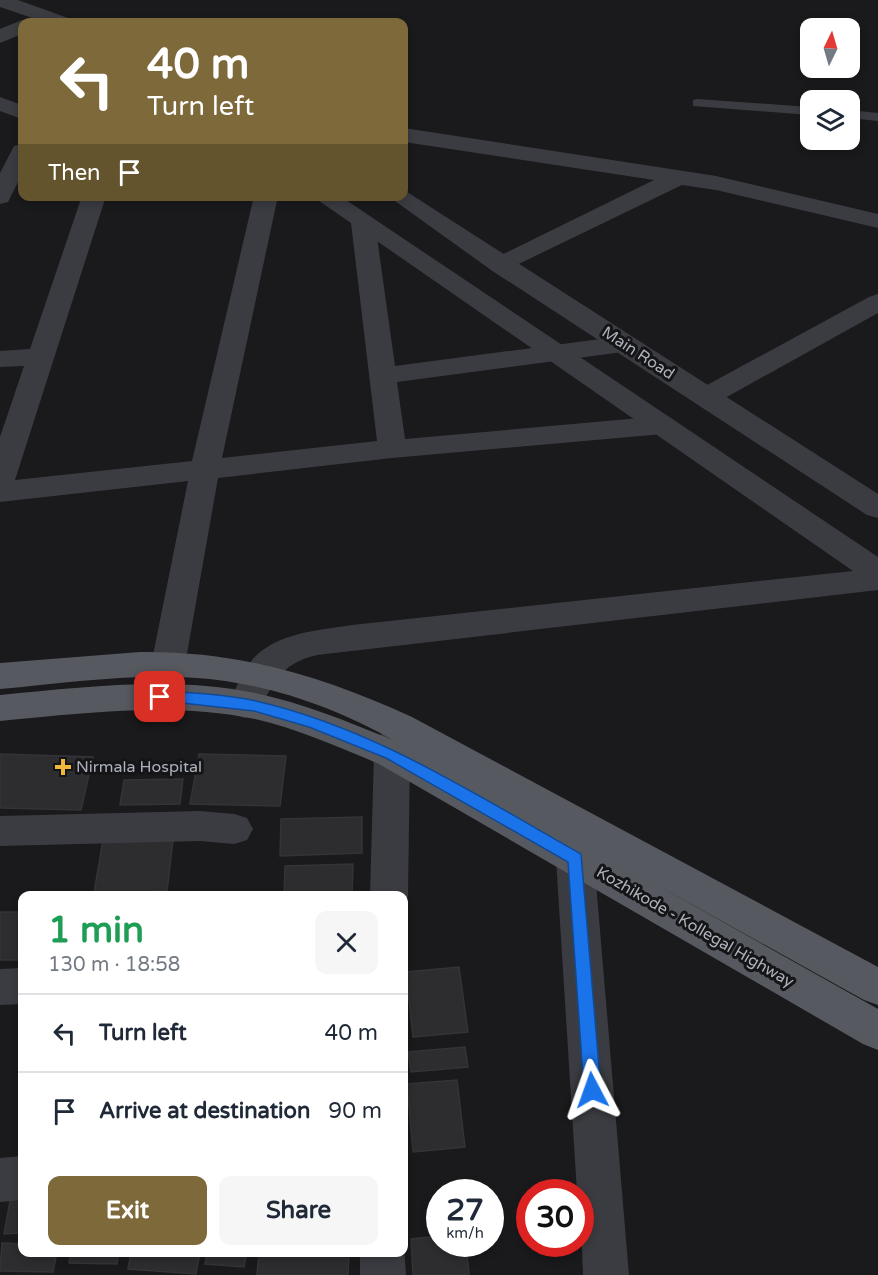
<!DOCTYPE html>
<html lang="en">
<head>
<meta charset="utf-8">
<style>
  :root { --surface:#fff; --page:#f6f6f7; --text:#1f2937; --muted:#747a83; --line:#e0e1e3; --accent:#7d693a }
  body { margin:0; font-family:"Varela Round",sans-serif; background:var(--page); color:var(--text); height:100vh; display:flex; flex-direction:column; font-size:22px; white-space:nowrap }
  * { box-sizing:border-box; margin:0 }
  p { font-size:20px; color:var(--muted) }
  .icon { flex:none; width:33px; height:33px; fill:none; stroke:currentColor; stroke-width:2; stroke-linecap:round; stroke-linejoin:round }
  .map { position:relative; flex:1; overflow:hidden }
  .drawer { position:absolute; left:18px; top:891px; width:390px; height:366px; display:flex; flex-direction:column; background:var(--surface); border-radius:12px; box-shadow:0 3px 9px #0003 }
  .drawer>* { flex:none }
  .hud { position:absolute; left:18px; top:18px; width:390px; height:183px; border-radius:12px; box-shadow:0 3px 9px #0003; background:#7d693a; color:#fff; overflow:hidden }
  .needle { width:39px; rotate:5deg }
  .tools { position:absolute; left:800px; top:18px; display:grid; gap:12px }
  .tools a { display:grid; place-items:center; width:60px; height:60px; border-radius:12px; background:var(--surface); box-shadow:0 3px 9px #0003; font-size:30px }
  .speed { position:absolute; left:426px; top:1179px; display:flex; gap:12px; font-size:30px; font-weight:700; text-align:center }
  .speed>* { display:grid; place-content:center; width:78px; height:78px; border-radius:50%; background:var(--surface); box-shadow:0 3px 9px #0003; line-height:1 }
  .speed small { font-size:15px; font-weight:400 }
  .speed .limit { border:9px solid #d22; background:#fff; color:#111 }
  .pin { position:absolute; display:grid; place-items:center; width:51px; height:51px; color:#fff; margin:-26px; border-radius:12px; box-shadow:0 3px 9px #0006 }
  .me { position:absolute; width:66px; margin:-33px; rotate:356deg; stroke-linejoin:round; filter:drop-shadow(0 0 4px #0008) }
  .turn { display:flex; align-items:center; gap:21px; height:126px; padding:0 30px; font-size:27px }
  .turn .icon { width:78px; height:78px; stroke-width:2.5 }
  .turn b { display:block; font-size:42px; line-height:51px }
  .then { display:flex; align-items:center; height:57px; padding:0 30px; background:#0003; gap:12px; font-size:22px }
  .round { display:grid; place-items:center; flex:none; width:63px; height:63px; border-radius:12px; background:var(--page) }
  .summary { display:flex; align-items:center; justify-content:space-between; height:102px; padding:0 30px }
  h1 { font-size:36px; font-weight:800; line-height:45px; color:#1e9e55 }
  .cta { display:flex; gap:12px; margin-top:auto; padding:12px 30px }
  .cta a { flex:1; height:69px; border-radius:12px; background:var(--accent); color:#fff; font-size:24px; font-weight:800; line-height:69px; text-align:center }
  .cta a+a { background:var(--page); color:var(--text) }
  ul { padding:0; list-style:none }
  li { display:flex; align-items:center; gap:18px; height:78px; padding:0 30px; border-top:2px solid var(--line) }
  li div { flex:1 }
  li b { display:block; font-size:22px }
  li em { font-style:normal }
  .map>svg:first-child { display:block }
  .building { fill:#2d2d30; stroke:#343438; stroke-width:1.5 }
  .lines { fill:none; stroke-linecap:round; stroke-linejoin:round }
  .service { fill:#3b3c41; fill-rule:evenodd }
  .minor { fill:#3b3c41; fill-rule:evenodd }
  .tertiary { fill:#3b3c41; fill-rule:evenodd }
  .primary { fill:#575960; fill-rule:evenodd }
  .route { fill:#1a73e8; stroke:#114b97; stroke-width:1.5 }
  .poi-dot { fill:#f1b73d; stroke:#151517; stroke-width:2 }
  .labels { text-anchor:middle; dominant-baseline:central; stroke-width:6; stroke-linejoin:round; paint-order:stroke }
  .street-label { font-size:16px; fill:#acb1bb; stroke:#151517 }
  .poi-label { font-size:16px; fill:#acb1bb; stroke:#151517; text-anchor:start }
</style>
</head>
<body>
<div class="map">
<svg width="878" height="1275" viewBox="0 0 878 1275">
  <rect width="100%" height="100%" fill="#1a1a1c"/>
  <path class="building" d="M0,754L93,757L81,810L0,808Z
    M199,754L286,756L280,806L190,804Z
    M183,779L180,804L120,805L124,780Z
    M362,817V853L280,856L281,819Z
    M174,832L167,891L94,893L104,834Z
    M353,864L352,895L284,896L285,866Z
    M0,912H22V960H0Z
    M459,967L468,1032L413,1037L406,972Z
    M465,1047L468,1067L411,1072L408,1052Z
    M457,1080L465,1147L413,1152L407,1084Z
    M12,1190H22V1233L4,1234Z
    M440,1236V1244H466L469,1275H413L411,1239Z
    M2,1243L22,1244V1252H57L53,1272L0,1271Z
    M71,1252H119L117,1264L69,1263Z
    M131,1252H200L196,1274L128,1269Z
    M207,1252H247L244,1267L205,1264Z
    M259,1252H349L348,1275H257Z"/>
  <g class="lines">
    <path class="service" d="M697,99L810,107V115L693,106V100Z
      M849,110L878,113V121L849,118Z"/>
    <path class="minor" d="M22,20L30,22H22V34L0,43V29Z
      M0,97L22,105V119L0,111Z
      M404,128L716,176L878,214V228L716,190L682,185L500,273L491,270L487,265L491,260L654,180L404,142Z
      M22,144V174L8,202L0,204V173L14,146Z
      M82,196H106L15,480L192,461L254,196H278L222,458L377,441L351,223L354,218L363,216L372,218L375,223L395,366L623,336L632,338L636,344L632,350L623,352L397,382L405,439L663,416L673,419L677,425L673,431L663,434L392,458L218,478L185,665L180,674L168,677L156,674L151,665L188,481L0,502V437L24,366L0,367V351L30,349Z
      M878,294V313L716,403L706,406L696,403L692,397L696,391L869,297Z
      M400,713L412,717L417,727L410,754L408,896L404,906V896H370L374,754L388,717Z
      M200,811L234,814L247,818L253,829L247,840L234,844L200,841L0,846V816Z
      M575,843L588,848L594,859L629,1275H583L580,1192H577L556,859L562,848Z
      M22,968V1004L0,1005V969Z
      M22,1156V1200L0,1202V1158Z
      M404,1246L406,1275H360V1252H404Z"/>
    <path class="tertiary" d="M0,0H18L68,18L71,22H44L0,7Z
      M404,190L878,494V518L867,515L491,270L388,196H404Z
      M312,196H340L878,557V590L317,655C279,664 274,683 257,714L245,718L233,714L228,705C235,690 242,673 252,660C275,633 319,630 352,625L853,571Z"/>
    <path class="primary" d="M140,652C241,651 322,676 412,717L878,967V1005L864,1000L648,880L878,1009V1050L863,1044L379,764C339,747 298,729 255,719C171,702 85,713 0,721V695C85,687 171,676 255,693C303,703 348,722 393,740C333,706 266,683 197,678C132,673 65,683 0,689V663Z"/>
  </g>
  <path class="route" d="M160,691C192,693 224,694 256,701C374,728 476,795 581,854L601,1090L599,1096L592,1098L586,1096L584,1090L568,862L386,758L309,727L254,711L155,700L153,697Z"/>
  <path class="poi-dot" d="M60 758h6v6h6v6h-6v6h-6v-6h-6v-6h6z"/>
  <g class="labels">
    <g class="street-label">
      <text transform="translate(638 353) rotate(33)">Main Road</text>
      <text transform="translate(695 927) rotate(30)">Kozhikode - Kollegal Highway</text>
    </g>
    <g class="poi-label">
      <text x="76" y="767">Nirmala Hospital</text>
    </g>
  </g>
</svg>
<div class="tools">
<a><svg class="needle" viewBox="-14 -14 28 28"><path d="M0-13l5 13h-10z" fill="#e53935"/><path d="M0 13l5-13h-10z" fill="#747a83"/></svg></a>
<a><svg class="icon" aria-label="layers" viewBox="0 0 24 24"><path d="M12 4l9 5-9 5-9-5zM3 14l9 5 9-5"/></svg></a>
</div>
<div class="speed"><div>27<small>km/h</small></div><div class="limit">30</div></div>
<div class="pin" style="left:160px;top:697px;background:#d93025"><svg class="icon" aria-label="arrive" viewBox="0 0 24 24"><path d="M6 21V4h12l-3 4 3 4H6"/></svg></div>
<svg class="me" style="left:592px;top:1090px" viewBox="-20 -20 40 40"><path d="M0-17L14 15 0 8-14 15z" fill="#1a73e8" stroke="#fff" stroke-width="4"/></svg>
<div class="hud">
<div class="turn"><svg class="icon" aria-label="left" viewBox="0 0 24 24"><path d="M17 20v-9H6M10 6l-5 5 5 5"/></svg><div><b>40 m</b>Turn left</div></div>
<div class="then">Then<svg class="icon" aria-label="arrive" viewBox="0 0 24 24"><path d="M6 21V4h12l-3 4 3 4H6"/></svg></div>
</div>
<section class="drawer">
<div class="summary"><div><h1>1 min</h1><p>130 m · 18:58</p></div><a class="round"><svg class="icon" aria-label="close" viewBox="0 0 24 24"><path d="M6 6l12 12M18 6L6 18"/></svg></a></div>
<ul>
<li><svg class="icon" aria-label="left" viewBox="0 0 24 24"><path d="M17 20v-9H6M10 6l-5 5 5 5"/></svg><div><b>Turn left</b></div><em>40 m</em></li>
<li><svg class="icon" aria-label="arrive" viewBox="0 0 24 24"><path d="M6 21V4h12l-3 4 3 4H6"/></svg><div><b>Arrive at destination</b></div><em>90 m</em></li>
</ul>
<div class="cta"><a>Exit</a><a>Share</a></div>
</section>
</div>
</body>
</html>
